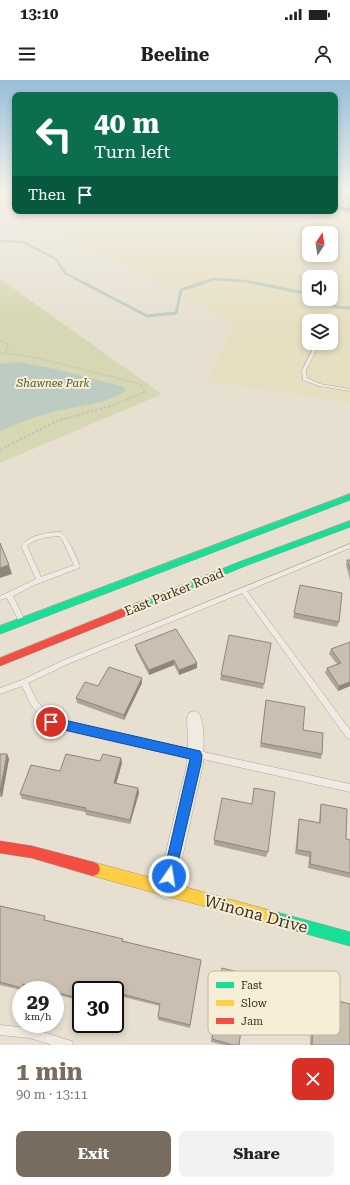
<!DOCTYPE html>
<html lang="en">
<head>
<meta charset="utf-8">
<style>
  :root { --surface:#fff; --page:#f2f2f2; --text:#202124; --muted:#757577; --accent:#786c5e }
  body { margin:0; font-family:"Roboto Serif",serif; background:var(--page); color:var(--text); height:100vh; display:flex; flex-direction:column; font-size:15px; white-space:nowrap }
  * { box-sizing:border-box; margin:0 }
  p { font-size:13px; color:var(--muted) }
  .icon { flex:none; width:22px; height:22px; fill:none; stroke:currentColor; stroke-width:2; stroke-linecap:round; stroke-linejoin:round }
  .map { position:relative; height:965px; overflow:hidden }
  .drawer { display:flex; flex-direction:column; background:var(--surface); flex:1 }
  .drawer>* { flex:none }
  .hud { position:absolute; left:12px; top:12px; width:326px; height:122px; border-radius:8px; box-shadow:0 2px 6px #0003; background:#0b6e4f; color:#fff; overflow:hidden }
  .needle { width:26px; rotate:12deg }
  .controls { position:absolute; left:302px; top:146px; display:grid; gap:8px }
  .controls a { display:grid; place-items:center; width:36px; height:36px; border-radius:8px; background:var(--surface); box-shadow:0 2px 6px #0003; font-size:20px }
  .speed { position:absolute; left:12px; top:901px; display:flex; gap:8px; font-size:20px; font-weight:700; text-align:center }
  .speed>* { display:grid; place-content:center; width:52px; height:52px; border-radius:50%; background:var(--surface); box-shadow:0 2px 6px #0003; line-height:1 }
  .speed small { font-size:10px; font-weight:400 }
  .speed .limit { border:2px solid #111; border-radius:6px; background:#fff; color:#111 }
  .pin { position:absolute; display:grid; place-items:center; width:34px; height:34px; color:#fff; margin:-17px; border:2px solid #fff; border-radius:50%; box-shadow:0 1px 4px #0007 }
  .me { position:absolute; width:44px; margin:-22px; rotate:13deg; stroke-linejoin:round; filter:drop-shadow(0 0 3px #0008) }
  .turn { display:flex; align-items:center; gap:14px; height:84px; padding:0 16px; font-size:18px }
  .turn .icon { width:52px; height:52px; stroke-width:2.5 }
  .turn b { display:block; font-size:28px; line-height:34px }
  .then { display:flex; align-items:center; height:38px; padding:0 16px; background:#0003; gap:8px; font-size:15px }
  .round { display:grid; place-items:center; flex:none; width:42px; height:42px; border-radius:8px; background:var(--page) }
  .summary { display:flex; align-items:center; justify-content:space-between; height:68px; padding:0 16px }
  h1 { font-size:24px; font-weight:700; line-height:30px; color:var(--accent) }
  .cta { display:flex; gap:8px; margin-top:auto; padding:8px 16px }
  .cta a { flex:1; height:46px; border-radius:8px; background:var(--accent); color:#fff; font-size:16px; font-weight:700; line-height:46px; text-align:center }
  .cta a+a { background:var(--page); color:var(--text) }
  .status { display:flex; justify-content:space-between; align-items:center; height:28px; padding:0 20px; background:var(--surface); direction:ltr }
  .status svg { height:11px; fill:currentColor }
  header { display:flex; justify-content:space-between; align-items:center; height:52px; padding:0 16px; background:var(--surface); font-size:18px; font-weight:700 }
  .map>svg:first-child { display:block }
  .farmland { fill:#e6dfc2; fill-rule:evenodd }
  .green { fill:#d6d7b3 }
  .water { fill:#bcccc2 }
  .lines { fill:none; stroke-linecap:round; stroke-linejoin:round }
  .stream-far1 { stroke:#bcccc2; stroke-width:2.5 }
  .stream { stroke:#bcccc2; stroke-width:3 }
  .lane-casing { stroke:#ada599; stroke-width:1 }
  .street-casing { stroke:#ada599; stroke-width:1 }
  .fast-casing { stroke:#9c958a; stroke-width:1 }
  .slow-casing { stroke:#9c958a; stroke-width:1 }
  .jam-casing { stroke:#9c958a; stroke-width:1 }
  .path-far1 { stroke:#c8c2b9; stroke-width:1.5; stroke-dasharray:1.5 1; stroke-linecap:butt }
  .path { stroke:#c8c2b9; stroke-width:2; stroke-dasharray:2.5 2; stroke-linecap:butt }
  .lane { fill:#efebe3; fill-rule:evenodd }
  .street { fill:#efebe3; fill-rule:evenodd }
  .fast { fill:#16e098; fill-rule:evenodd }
  .slow { fill:#ffcf43; fill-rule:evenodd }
  .jam { fill:#f24e42; fill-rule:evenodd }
  .wall { fill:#afa499 }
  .shaded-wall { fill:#8e867d }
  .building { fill:#cbbfb2; stroke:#8e867d }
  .route { fill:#1a73e8; stroke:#114b97 }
  .labels { text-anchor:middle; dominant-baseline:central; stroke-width:4; stroke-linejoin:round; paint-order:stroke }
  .far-park-label { font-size:11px; font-style:italic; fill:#4d5a26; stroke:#f7eed8 }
  .street-label { font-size:13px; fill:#3d2e20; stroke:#f7eed8 }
  .near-street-label { font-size:16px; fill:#3d2e20; stroke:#f7eed8 }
  .key { fill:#f7eed8; stroke:#bfb4a1; stroke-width:1 }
  .key-label { font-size:11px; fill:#3d2e20 }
</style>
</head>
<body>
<div class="status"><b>13:10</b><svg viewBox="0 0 49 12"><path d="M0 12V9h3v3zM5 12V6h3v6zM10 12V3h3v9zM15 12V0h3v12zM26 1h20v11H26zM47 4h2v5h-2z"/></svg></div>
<header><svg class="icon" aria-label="menu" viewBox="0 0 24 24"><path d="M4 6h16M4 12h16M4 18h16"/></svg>Beeline<svg class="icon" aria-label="person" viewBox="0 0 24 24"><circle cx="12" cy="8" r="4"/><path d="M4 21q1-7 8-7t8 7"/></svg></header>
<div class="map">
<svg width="350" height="965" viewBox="0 0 350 965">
  <rect width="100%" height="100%" fill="#e7e0d1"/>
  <path class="farmland" d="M0,111H15V131H335V111H350V323L206,301L234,245L154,201L26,140L0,136ZM309,153H331V175H309ZM309,197H331V219H309ZM309,241H331V263H309Z"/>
  <path class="green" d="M0,199L162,314L0,383Z"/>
  <path class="water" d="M18,282L55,289L124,307L125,312L102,322L56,331L29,339L0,351V284Z"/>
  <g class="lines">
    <path class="stream-far1" d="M335,113H350
      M0,161L23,162L56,179L65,193L86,204
      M199,204L214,199L244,201L260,204"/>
    <path class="stream" d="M84,203L147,236L176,233L181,210L202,203
      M255,203L309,214
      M321,219L336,227L350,228"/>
    <g class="lane-casing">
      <path id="lane" d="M316,263H320L306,290L307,298L320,304L350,309V311L319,306L303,300L302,290Z
        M60,452C69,457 75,476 80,486L79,488L32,506L13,516L25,541L24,543H20L7,518L0,520V516L7,513L36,499L21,466C30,455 47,452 60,452ZM59,456L62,459L74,485L41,497L27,466C35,458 47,457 59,456Z
        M350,464V468L247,511L350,650V659L347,658L242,513L68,584L28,603L37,621L53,639L350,704V712L51,645L48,644L31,625L22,606L0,614V608L22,600L64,580Z
        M0,945L30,948L68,960L72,961L73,965H52L30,958L0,955Z"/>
    </g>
    <g class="street-casing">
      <path id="street" d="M194,631L199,633C206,648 203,668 203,684L175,810L172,816L166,819L160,816L157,810L187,684L188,665L187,638L189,633Z"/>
    </g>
    <g class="fast-casing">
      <path id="fast" d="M350,414V420L0,554V546Z
        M350,441V447L245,486L125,536H119L117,533L119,530L239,482Z
        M269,830L350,852V866L264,842L262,837L264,832Z"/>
    </g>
    <g class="slow-casing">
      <path id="slow" d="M93,782L269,830L274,832L276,837L274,842L269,844L93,796L88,794L86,789L88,784Z"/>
    </g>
    <g class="jam-casing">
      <path id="jam" d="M122,529L125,530L127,533L125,536L0,586V578Z
        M0,761L32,766L93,782L98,784L100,789L98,794L93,796L32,778L0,773Z"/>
    </g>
    <path class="path-far1" d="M0,261L8,264L5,273L0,274
      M5,273L38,278L141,304L145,312L111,326"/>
    <path class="path" d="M0,370L57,341L114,325"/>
    <use href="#lane" class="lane"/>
    <use href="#street" class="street"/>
    <use href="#fast" class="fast"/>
    <use href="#slow" class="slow"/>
    <use href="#jam" class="jam"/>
  </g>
  <path class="wall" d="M335,117H350V133L335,130Z
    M347,480H350V500L346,485Z
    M300,505L339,542L337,547L293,538Z
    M350,562V606L338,611L325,593L327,588L337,584L329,574L331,569Z
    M271,563L263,609L220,600L221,595Z
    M135,565L197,583V588L179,595L174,585L149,595L136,570Z
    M142,598V603L124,640L77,623L76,618Z
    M266,620L303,650L322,674L321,679L260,667Z
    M0,674H7L9,679L2,717H0Z
    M121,678L122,683L116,703L138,708L139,713L130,744L86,735L85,732L22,719L20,714L60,691L100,681Z
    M251,724L268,772L266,777L214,765V760Z
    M321,724L346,759L350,760V798L308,788L309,777L295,774L298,743L299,739L319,743L320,728Z
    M0,826L46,840L123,861L201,880L190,948L158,940V937L160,926L115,915V910H81V929L79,926L81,921L55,914V910H38L25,907L24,910H21L0,905Z
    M221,891L278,952L277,954L242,945L239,965H224L211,962Z
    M314,915L350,965H310L312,918Z"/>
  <path class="shaded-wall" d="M9,485L12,494L0,498V488Z
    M174,580V585L149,595V590Z
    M197,583V588L179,595V590Z
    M142,598V603L124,640V635Z
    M350,602V606L338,611L339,606Z
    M7,674L9,679L2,717L0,712Z
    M121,678L122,683L115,708L114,703Z
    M138,708L139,713L130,744V740Z
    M23,904L25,907L24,910H23L22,908Z"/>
  <path class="building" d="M338,115L350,117V129L335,126V117Z
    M0,463L9,485L0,488Z
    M347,480H350V489Z
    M300,505L342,513L339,542L294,533Z
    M176,549L197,583L179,590L174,580L149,590L135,565Z
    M229,555L271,563L264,604L221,595Z
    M350,562V602L339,606L327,588L341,583L331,569Z
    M109,587L142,598L124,635L76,618L85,602L98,606Z
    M266,620L305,627L303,650L323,653L322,674L261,663Z
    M0,674H7L0,712Z
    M66,674L100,681L103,674L121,678L114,703L138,708L130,740L85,730L86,728L20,714L31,685L60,691Z
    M254,708L275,712L268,772L214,760L222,718L252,724Z
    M321,724L347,729L346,759L350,760V793L310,784L311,772L297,770L299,739L320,743Z
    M0,826L45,836L44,840L123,859L122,861L201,880L190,945L158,937L160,924L115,912V910H81V919L55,912V910H47L23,904L22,908L0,902Z
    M222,888L282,903L278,952L242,943L239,965H233L212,959Z
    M314,915L350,924V965H312Z
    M81,919V927L79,926Z"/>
  <linearGradient id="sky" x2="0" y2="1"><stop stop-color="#96bed9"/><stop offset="0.45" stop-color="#f4f1ea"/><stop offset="1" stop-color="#f4f1ea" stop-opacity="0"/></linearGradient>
  <rect width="350" height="246" fill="url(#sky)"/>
  <path class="route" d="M51,637L200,671L202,675L201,684L174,800L169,802L164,800L163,796L190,679L51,647L47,646L46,642L47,639Z"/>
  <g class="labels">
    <g class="far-park-label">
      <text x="53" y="303">Shawnee Park</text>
    </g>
    <g class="street-label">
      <text transform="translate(174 512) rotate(-22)">East Parker Road</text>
    </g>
    <g class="near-street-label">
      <text transform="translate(256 834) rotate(15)">Winona Drive</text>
    </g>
  </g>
  <rect x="208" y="891" width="132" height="64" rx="6" class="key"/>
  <rect x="216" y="902" width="18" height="6" fill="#16e098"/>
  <rect x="216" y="920" width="18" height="6" fill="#ffcf43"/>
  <rect x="216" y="938" width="18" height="6" fill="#f24e42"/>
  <g class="key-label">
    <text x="241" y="909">Fast</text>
    <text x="241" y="927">Slow</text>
    <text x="241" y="945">Jam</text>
  </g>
</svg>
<div class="controls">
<a><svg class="needle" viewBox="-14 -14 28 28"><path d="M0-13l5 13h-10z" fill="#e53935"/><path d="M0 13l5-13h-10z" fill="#757577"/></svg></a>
<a><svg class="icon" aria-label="sound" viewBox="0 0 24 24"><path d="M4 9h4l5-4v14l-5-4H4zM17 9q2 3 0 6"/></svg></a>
<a><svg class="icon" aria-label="layers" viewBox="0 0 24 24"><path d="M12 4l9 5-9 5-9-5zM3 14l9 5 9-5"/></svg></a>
</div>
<div class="speed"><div>29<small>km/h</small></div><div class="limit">30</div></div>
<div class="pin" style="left:51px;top:642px;background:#d93025"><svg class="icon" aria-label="arrive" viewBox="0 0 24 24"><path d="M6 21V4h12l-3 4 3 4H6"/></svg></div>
<svg class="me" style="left:169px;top:796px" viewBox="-20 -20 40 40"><circle r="17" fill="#1a73e8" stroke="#fff" stroke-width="3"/><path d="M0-11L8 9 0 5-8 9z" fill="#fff"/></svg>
<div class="hud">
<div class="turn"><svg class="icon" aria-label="left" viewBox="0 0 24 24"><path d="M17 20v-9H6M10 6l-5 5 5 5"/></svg><div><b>40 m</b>Turn left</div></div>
<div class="then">Then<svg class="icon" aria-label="arrive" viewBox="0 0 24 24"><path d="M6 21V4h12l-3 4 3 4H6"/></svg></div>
</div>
</div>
<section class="drawer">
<div class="summary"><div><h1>1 min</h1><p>90 m · 13:11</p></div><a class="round" style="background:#d93025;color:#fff"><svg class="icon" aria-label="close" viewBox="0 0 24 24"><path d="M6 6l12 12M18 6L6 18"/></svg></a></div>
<div class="cta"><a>Exit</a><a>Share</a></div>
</section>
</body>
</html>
